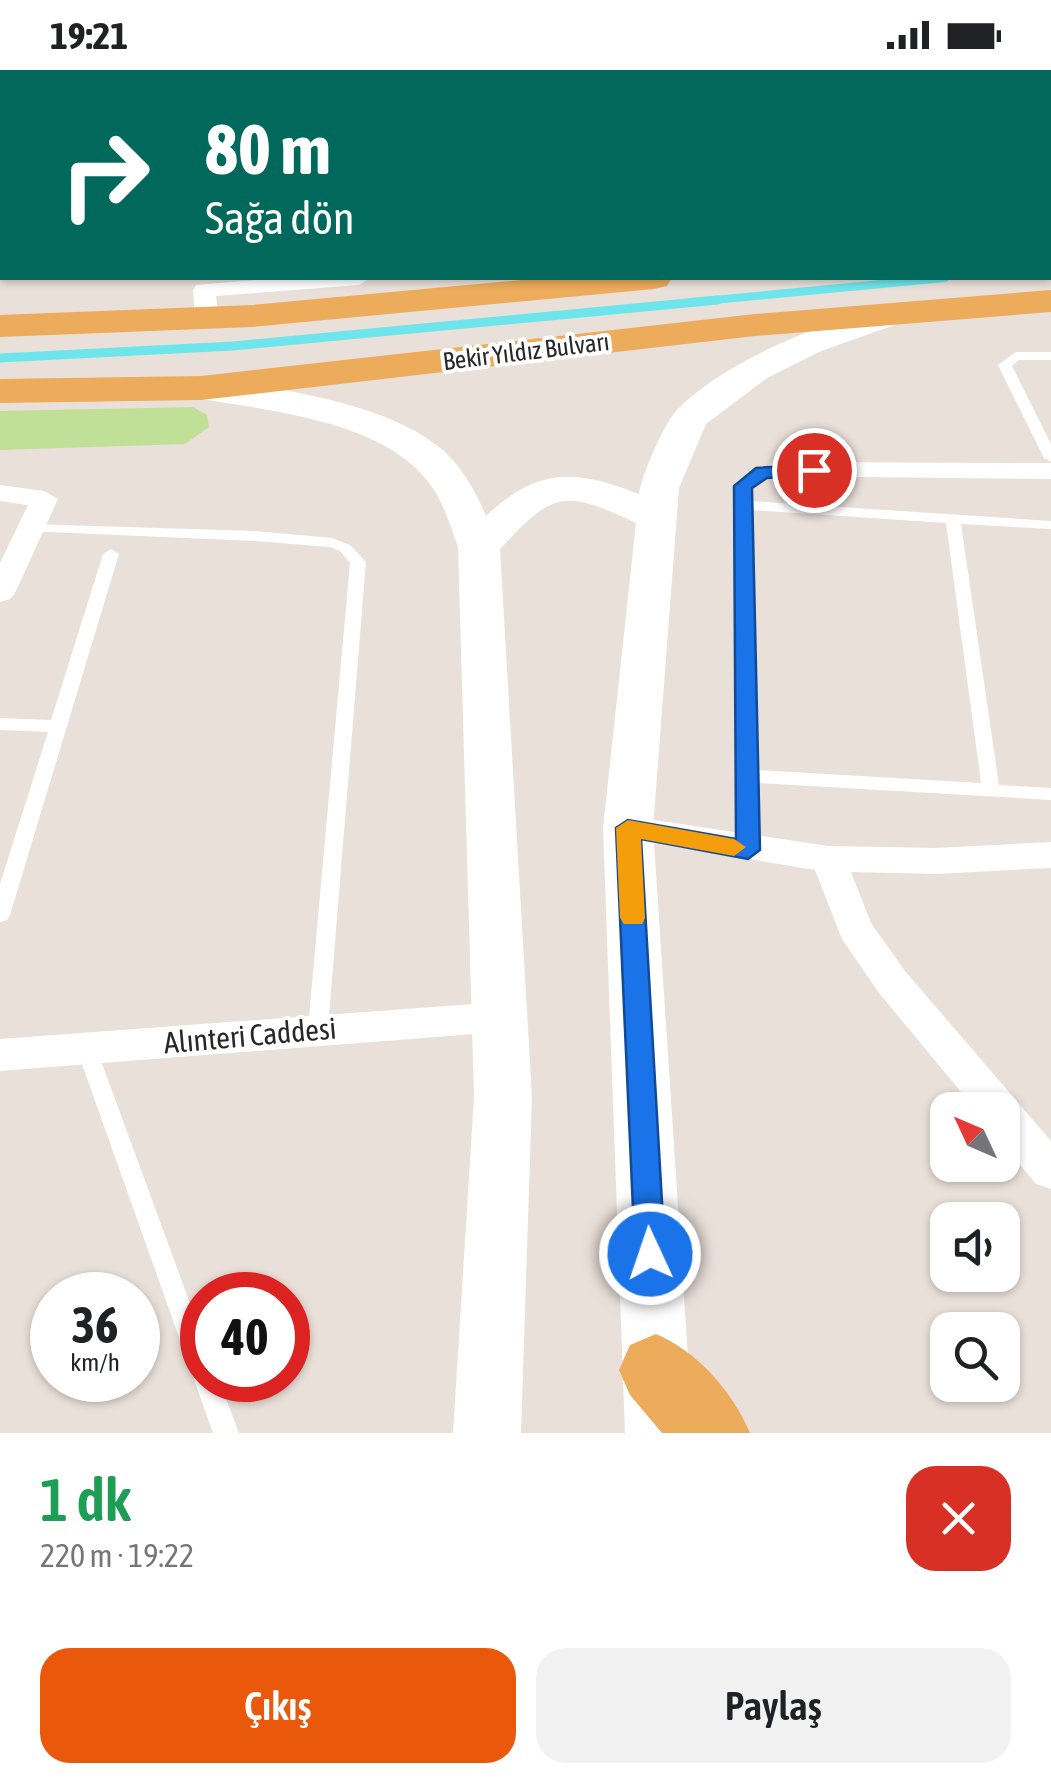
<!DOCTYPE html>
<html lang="tr">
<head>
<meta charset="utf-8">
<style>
  :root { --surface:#fff; --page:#f2f2f2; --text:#202124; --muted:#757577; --accent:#ea580c }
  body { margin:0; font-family:"Asap Condensed",sans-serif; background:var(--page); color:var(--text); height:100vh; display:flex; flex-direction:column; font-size:38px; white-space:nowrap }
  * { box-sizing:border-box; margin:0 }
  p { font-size:32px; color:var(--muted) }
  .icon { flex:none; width:55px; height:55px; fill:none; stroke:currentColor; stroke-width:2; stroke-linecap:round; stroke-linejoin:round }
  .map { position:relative; height:1363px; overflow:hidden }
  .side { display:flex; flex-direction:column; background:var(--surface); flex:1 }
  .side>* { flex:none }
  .top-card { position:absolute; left:0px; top:0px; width:1052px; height:210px; box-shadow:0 2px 8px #0004; background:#00695c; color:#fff; overflow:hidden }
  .needle { width:65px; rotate:314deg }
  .fabs { position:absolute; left:930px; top:1022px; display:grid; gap:20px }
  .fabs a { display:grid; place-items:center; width:90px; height:90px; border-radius:20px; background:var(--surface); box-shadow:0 2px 8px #0004; font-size:50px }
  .speed { position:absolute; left:30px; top:1202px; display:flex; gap:20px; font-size:50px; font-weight:700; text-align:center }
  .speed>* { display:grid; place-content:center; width:130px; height:130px; border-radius:50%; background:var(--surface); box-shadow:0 2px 8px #0004; line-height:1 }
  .speed small { font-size:25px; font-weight:400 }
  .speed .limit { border:15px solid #d22; background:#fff; color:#111 }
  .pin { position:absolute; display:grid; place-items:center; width:85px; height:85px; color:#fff; margin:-42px; border:5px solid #fff; border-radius:50%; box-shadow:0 2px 10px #0007 }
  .me { position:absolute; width:110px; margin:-55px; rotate:357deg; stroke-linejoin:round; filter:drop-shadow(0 0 8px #0008) }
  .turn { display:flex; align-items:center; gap:35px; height:210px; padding:0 40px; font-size:45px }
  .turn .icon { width:130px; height:130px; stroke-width:2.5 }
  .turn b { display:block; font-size:70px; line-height:85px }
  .round { display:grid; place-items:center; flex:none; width:105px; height:105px; border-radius:30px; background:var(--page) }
  .head { display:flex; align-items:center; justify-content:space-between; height:170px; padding:0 40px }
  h1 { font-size:60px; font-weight:600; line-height:75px; color:#1e9e55 }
  .button { display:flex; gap:20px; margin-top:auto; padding:20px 40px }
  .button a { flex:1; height:115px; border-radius:30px; background:var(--accent); color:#fff; font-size:40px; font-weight:600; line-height:115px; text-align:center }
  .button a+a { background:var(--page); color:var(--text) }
  .status { display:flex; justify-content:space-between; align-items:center; height:70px; padding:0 50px; background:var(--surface); direction:ltr }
  .status svg { height:28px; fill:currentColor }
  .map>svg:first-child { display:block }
  .green { fill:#c0e097 }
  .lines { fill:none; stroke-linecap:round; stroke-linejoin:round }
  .stream-far1 { stroke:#6ee5eb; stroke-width:8 }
  .stream { stroke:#6ee5eb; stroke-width:9 }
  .lane { fill:#fff; fill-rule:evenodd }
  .street { fill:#fff; fill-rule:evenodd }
  .secondary { fill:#fff; fill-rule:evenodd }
  .primary { fill:#edab5c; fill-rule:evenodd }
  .route { fill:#1a73e8; stroke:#114b97; stroke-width:2.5 }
  .slow { fill:#f59e0b }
  .labels { text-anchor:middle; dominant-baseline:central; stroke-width:8; stroke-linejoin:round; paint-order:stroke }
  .far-street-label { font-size:25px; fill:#282828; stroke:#fff }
  .street-label { font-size:30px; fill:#282828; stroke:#fff }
</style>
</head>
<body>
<div class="status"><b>19:21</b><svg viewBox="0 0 49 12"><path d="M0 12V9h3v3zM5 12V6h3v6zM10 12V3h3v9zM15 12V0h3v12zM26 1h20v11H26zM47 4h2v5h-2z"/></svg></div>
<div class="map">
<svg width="1051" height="1363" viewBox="0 0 1051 1363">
  <rect width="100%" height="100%" fill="#eae0da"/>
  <path class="green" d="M193,337L207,345L209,357L185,374L0,380V341Z"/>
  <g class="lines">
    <path class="stream-far1" d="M692,232L945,208"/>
    <path class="stream" d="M0,288L233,276L718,230"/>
    <path class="lane" d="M1051,282V290H1019L1012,296L1051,374V392L1044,388L998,295L1016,282Z
      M774,396L781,400L758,409L750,417L751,431L1051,451V459L961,454L999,715L1051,718V730L756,713L757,780L755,785H741L739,780L736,416L748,403ZM751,440L946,453L981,713L756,700Z
      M30,454L255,461L332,468L350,475L366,492L328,958L325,964L318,966L311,964L308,958L350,493L340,481L330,477L255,471L25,461L23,458L25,455Z
      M111,479L119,484L10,845L7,850L0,852V814L48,662L0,660V648L51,650L103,484Z
      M87,971L94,974L97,980L202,1266V1310H219L239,1363H213L77,980L80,974Z"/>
    <path class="street" d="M1050,142H1051V154H1050Z
      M278,208H370L359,215L216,226L219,248L215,253L207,255L195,248L193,220L196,215Z
      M774,392L1051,393V409L765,406L761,400Z
      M0,415L44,421L58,429L15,523L10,529L0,532V493L28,435L0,431Z
      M628,746L828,776L935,778L1051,772V798L935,804L851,802L871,853L905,901L1051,1071V1119L1036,1114L1002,1073V1040H976L879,923L842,869L815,800L616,767L611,758L616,749Z
      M500,932L513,936L519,947L513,958L500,962L0,1001V969Z"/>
    <path class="secondary" d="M897,233L909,236L914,243L909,250L821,281L767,308L706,354L679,418L653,758L693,1363H625L603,758L636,453C564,419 554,421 500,479L532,1027L521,1363H453L474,1027L458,477C451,458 445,437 434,420C392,352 273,341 201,329L188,326L183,318L188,310L201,307C275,319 385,330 444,381C463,399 476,422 486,446C538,397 575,399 639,424C641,407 664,353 677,340C726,289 829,250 897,233Z"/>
    <path class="primary" d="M1051,161V183L1050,184V162Z
      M542,208H672L667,216L654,219L252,257L0,267V245L252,235Z
      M1051,220V242L755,266L201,330L0,333V309L201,306L755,244Z
      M656,1264C697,1281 733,1322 750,1363H662L630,1325L619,1300L630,1275Z"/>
  </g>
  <path class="route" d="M814,394L823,400L820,404L767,408L752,418L760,780L748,789L641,769L665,1184L661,1194L650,1198L640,1194L635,1184L616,758L628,750L736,769L734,416L756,398Z"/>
  <path class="slow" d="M628,750L734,769L746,777L734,786L641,769L645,848L642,854H624L620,848L616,758Z"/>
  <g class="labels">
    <g class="far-street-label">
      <text transform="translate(526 281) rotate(-7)">Bekir Yıldız Bulvarı</text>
    </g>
    <g class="street-label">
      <text transform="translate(250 965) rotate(-5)">Alınteri Caddesi</text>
    </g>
  </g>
</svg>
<div class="fabs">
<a><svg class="needle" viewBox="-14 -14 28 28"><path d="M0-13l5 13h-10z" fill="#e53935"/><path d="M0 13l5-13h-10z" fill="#757577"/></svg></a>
<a><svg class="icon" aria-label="sound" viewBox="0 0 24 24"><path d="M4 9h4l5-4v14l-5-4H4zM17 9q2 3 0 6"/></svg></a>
<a><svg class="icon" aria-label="search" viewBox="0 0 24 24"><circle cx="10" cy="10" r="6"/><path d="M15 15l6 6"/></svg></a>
</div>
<div class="speed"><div>36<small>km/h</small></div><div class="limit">40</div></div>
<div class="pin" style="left:814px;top:400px;background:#d93025"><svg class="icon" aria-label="arrive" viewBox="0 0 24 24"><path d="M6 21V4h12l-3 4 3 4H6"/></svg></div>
<svg class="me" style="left:650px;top:1184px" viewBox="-20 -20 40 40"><circle r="17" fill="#1a73e8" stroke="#fff" stroke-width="3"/><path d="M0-11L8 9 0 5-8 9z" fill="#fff"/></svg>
<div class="top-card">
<div class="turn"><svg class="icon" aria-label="right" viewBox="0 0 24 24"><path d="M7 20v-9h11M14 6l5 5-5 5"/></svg><div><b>80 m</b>Sağa dön</div></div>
</div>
</div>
<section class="side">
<div class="head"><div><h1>1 dk</h1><p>220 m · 19:22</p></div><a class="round" style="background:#d93025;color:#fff"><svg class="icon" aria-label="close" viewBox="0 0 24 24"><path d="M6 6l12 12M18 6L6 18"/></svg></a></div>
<div class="button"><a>Çıkış</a><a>Paylaş</a></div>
</section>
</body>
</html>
